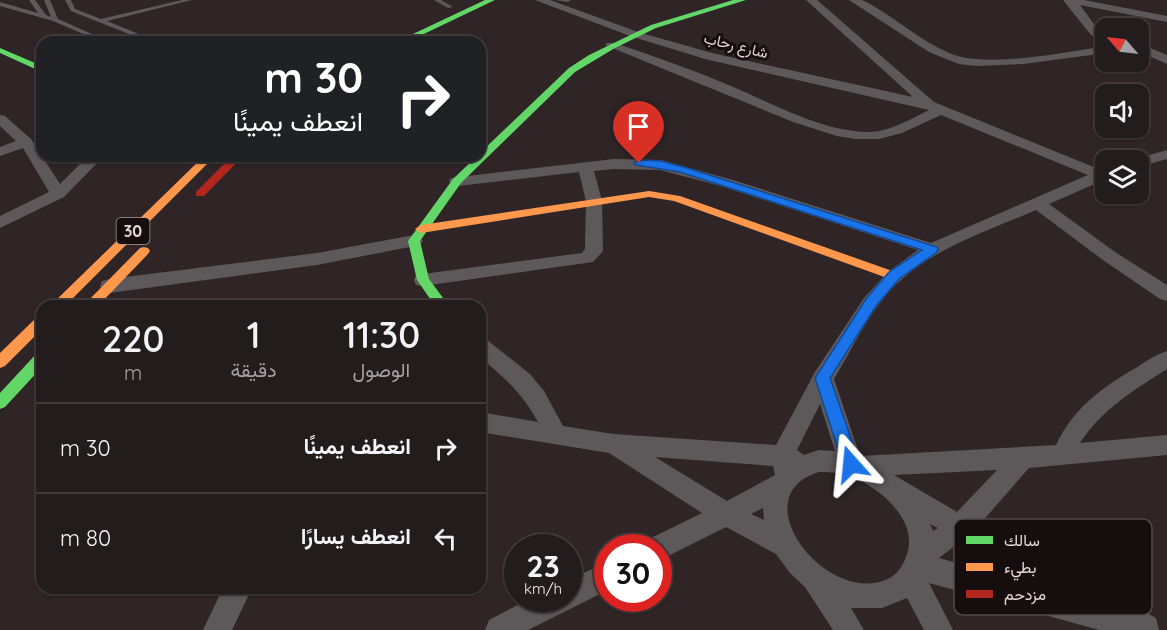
<!DOCTYPE html>
<html lang="ar">
<head>
<meta charset="utf-8">
<style>
  :root { --surface:#231c1d; --page:#2f292a; --text:#f1f3f6; --muted:#a3a1a4; --line:#403a3b }
  body { margin:0; font-family:Quicksand,Vazirmatn,sans-serif; background:var(--page); color:var(--text); direction:rtl; height:100vh; display:flex; flex-direction:column; font-size:22px; white-space:nowrap }
  * { box-sizing:border-box; margin:0 }
  p { font-size:20px; color:var(--muted) }
  .icon { flex:none; width:33px; height:33px; fill:none; stroke:currentColor; stroke-width:2; stroke-linecap:round; stroke-linejoin:round }
  .map { position:relative; flex:1; overflow:hidden; direction:ltr }
  .drawer { position:absolute; left:36px; top:300px; width:450px; height:294px; display:flex; flex-direction:column; background:var(--surface); border-radius:18px; box-shadow:0 2px 4px #0004,0 0 0 2px var(--line); direction:rtl }
  .drawer>* { flex:none }
  .banner { position:absolute; left:36px; top:36px; width:450px; height:126px; border-radius:18px; box-shadow:0 2px 4px #0004,0 0 0 2px var(--line); direction:rtl; background:#202124; color:#fff; overflow:hidden }
  .needle { width:39px; rotate:298deg }
  .buttons { position:absolute; left:1095px; top:18px; display:grid; gap:12px }
  .buttons a { display:grid; place-items:center; width:54px; height:54px; border-radius:12px; background:var(--surface); box-shadow:0 2px 4px #0004,0 0 0 2px var(--line); font-size:30px }
  .speed { position:absolute; left:504px; top:534px; display:flex; gap:12px; font-size:30px; font-weight:700; text-align:center }
  .speed>* { display:grid; place-content:center; width:78px; height:78px; border-radius:50%; background:var(--surface); box-shadow:0 2px 4px #0004,0 0 0 2px var(--line); line-height:1 }
  .speed small { font-size:15px; font-weight:400 }
  .speed .limit { border:9px solid #d22; background:#fff; color:#111 }
  .pin { position:absolute; display:grid; place-items:center; width:51px; height:51px; color:#fff; margin:-62px -26px; border-radius:50% 50% 50% 0; rotate:-45deg; box-shadow:0 0 6px #0007 }
  .pin .icon { rotate:45deg }
  .me { position:absolute; width:66px; margin:-33px; rotate:342deg; stroke-linejoin:round; filter:drop-shadow(0 0 4px #0008) }
  .turn { display:flex; align-items:center; gap:21px; height:126px; padding:0 24px; font-size:27px }
  .turn .icon { width:78px; height:78px; stroke-width:2.5 }
  .turn b { display:block; font-size:42px; line-height:51px }
  .eta { display:flex; justify-content:space-evenly; align-items:center; height:102px; text-align:center }
  .eta b { font-size:36px; font-weight:600; line-height:42px }
  ul { padding:0; list-style:none }
  li { display:flex; align-items:center; gap:18px; height:90px; padding:0 24px; border-top:2px solid var(--line) }
  li div { flex:1 }
  li b { display:block; font-size:22px }
  li em { font-style:normal }
  .map>svg:first-child { display:block }
  .lines { fill:none; stroke-linecap:round; stroke-linejoin:round }
  .lane { fill:#5d595b; fill-rule:evenodd }
  .street { fill:#5d595b; fill-rule:evenodd }
  .fast { fill:#63d668; fill-rule:evenodd }
  .slow { fill:#ff974d; fill-rule:evenodd }
  .jam { fill:#b3261e; fill-rule:evenodd }
  .route { fill:#1a73e8; stroke:#114b97; stroke-width:1.5 }
  .labels { text-anchor:middle; dominant-baseline:central; stroke-width:6; stroke-linejoin:round; paint-order:stroke }
  .far-street-label { font-size:15px; fill:#e6d7da; stroke:#160d0f }
  .shield { fill:#160d0f; stroke:#a89a9d; stroke-width:1.5 }
  .shield-label { font-size:16px; font-weight:bold; fill:#e6d7da }
  .key { fill:#160d0f; stroke:#544a4c; stroke-width:1.5 }
  .key-label { font-size:16px; fill:#e6d7da }
</style>
</head>
<body>
<div class="map">
<svg width="1167" height="630" viewBox="0 0 1167 630">
  <rect width="100%" height="100%" fill="#2f2527"/>
  <g class="lines">
    <path class="lane" d="M29,0H35L46,15L51,17L44,0H50L58,19L110,42H102L53,21L0,6V2L38,13Z
      M65,0H71L75,9L101,19L182,0H192L107,21L158,42H149L71,11Z
      M434,0H441L453,7L448,8Z
      M556,0H571L568,2Z"/>
    <path class="street" d="M535,0H550L638,32L712,53L913,97L806,0H817L934,102L1101,170L1106,169V179L1049,204L1115,252L1167,285V301L1160,299L1103,260L1036,210C990,230 939,246 901,280C872,305 854,346 834,379L860,456L1056,445C1073,409 1101,388 1134,369C1145,362 1155,355 1167,351V369C1134,390 1102,409 1080,443L1167,435V455L1029,468L980,524L1156,618L1159,630H1099L929,583L953,630H924L907,598L882,608H851L864,630H833L805,587L790,573L776,554L726,527L658,561V548H645L649,539L702,513L609,453L480,432V412L538,422C523,394 504,377 480,357V337L487,340L530,374L544,391L563,426L613,434L776,445L815,372L864,298L888,272L918,250L721,186L660,170L614,169L594,171L602,201L603,251L593,262L423,286L416,285L414,280L416,275L423,274L582,253L585,249L586,201L579,172L457,186L451,184L449,181L451,178L614,159L661,160L733,180L931,243L1088,175L941,115L902,133L879,139H855L837,136L793,122L605,45L607,43H615C654,56 693,70 731,86C774,104 822,132 870,132C891,131 911,119 929,110L705,59L630,36ZM820,404L835,451L819,450L804,455L797,450ZM655,457L773,466L775,475L727,501ZM997,470L957,512L894,475ZM819,472C831,472 843,473 855,478C882,490 918,521 907,554C904,564 898,574 888,579C827,607 740,496 819,472ZM763,508L764,520L751,514ZM930,524L938,528L933,531ZM961,541L1043,587L939,558Z
      M849,0H862L870,4C897,19 921,41 949,53C984,69 1067,52 1106,46V53L1023,64L977,66L959,64L929,52Z
      M1063,0H1084L1167,16V22L1080,5L1099,31L1106,35V43L1091,35Z
      M1138,43L1167,55V64L1138,51Z
      M0,115L5,116L31,139L60,184L88,156H104L64,197L0,228V216L49,192L23,148L0,156V147L16,141L0,126Z
      M1167,150V159L1138,167V160H1132Z
      M414,235L420,237L423,241L420,245L317,265L109,293L102,291L100,286L102,281L109,279L317,253Z
      M608,562V590L528,630H485L489,620L531,598H568V580Z
      M223,588H252L232,630H203Z"/>
    <path class="fast" d="M485,0H495L407,42H396Z
      M733,0H746L656,28L615,48L575,72L461,183L420,241L429,279L449,306H435L417,280L408,241L453,179L477,156H480V153L569,68L589,55L651,25Z
      M0,48L42,66V72L0,53Z
      M42,351V367L5,407L0,409V393L37,353Z"/>
    <path class="slow" d="M204,156H215L65,306H50Z
      M649,191L680,196L898,273L900,276L898,279H890L674,201L649,197L421,233L415,229L421,225Z
      M144,247L148,248L150,251L148,254L98,306H83L140,248Z
      M42,316V329L5,366L0,368V353L37,317Z"/>
    <path class="jam" d="M232,156H243L204,196H196V192Z"/>
  </g>
  <path class="route" d="M639,160L661,161L687,168L937,247L938,249L937,252L899,279L876,306L830,378L860,464L857,469L851,472L845,469L843,464L815,378L866,299L889,272L922,250L680,172L636,165L634,163Z"/>
  <g class="labels">
    <g class="far-street-label">
      <text transform="translate(736 45) rotate(14)">شارع رحاب</text>
    </g>
    <rect class="shield" x="116.5" y="218" width="33" height="26" rx="4.5"/>
    <g class="shield-label">
      <text x="133" y="231">30</text>
    </g>
  </g>
  <rect x="954" y="519" width="198" height="96" rx="9" class="key"/>
  <rect x="966" y="536" width="27" height="8" fill="#63d668"/>
  <rect x="966" y="563" width="27" height="8" fill="#ff974d"/>
  <rect x="966" y="590" width="27" height="8" fill="#b3261e"/>
  <g class="key-label">
    <text x="1004" y="546">سالك</text>
    <text x="1004" y="573">بطيء</text>
    <text x="1004" y="600">مزدحم</text>
  </g>
</svg>
<div class="buttons">
<a><svg class="needle" viewBox="-14 -14 28 28"><path d="M0-13l5 13h-10z" fill="#e53935"/><path d="M0 13l5-13h-10z" fill="#a3a1a4"/></svg></a>
<a><svg class="icon" aria-label="sound" viewBox="0 0 24 24"><path d="M4 9h4l5-4v14l-5-4H4zM17 9q2 3 0 6"/></svg></a>
<a><svg class="icon" aria-label="layers" viewBox="0 0 24 24"><path d="M12 4l9 5-9 5-9-5zM3 14l9 5 9-5"/></svg></a>
</div>
<div class="speed"><div>23<small>km/h</small></div><div class="limit">30</div></div>
<div class="pin" style="left:639px;top:163px;background:#d93025"><svg class="icon" aria-label="arrive" viewBox="0 0 24 24"><path d="M6 21V4h12l-3 4 3 4H6"/></svg></div>
<svg class="me" style="left:851px;top:464px" viewBox="-20 -20 40 40"><path d="M0-17L14 15 0 8-14 15z" fill="#1a73e8" stroke="#fff" stroke-width="4"/></svg>
<div class="banner">
<div class="turn"><svg class="icon" aria-label="right" viewBox="0 0 24 24"><path d="M7 20v-9h11M14 6l5 5-5 5"/></svg><div><b>30 m</b>انعطف يمينًا</div></div>
</div>
<section class="drawer">
<div class="eta">
<div><b>11:30</b><p>الوصول</p></div>
<div><b>1</b><p>دقيقة</p></div>
<div><b>220</b><p>m</p></div>
</div>
<ul>
<li><svg class="icon" aria-label="right" viewBox="0 0 24 24"><path d="M7 20v-9h11M14 6l5 5-5 5"/></svg><div><b>انعطف يمينًا</b></div><em>30 m</em></li>
<li><svg class="icon" aria-label="left" viewBox="0 0 24 24"><path d="M17 20v-9H6M10 6l-5 5 5 5"/></svg><div><b>انعطف يسارًا</b></div><em>80 m</em></li>
</ul>
</section>
</div>
</body>
</html>
